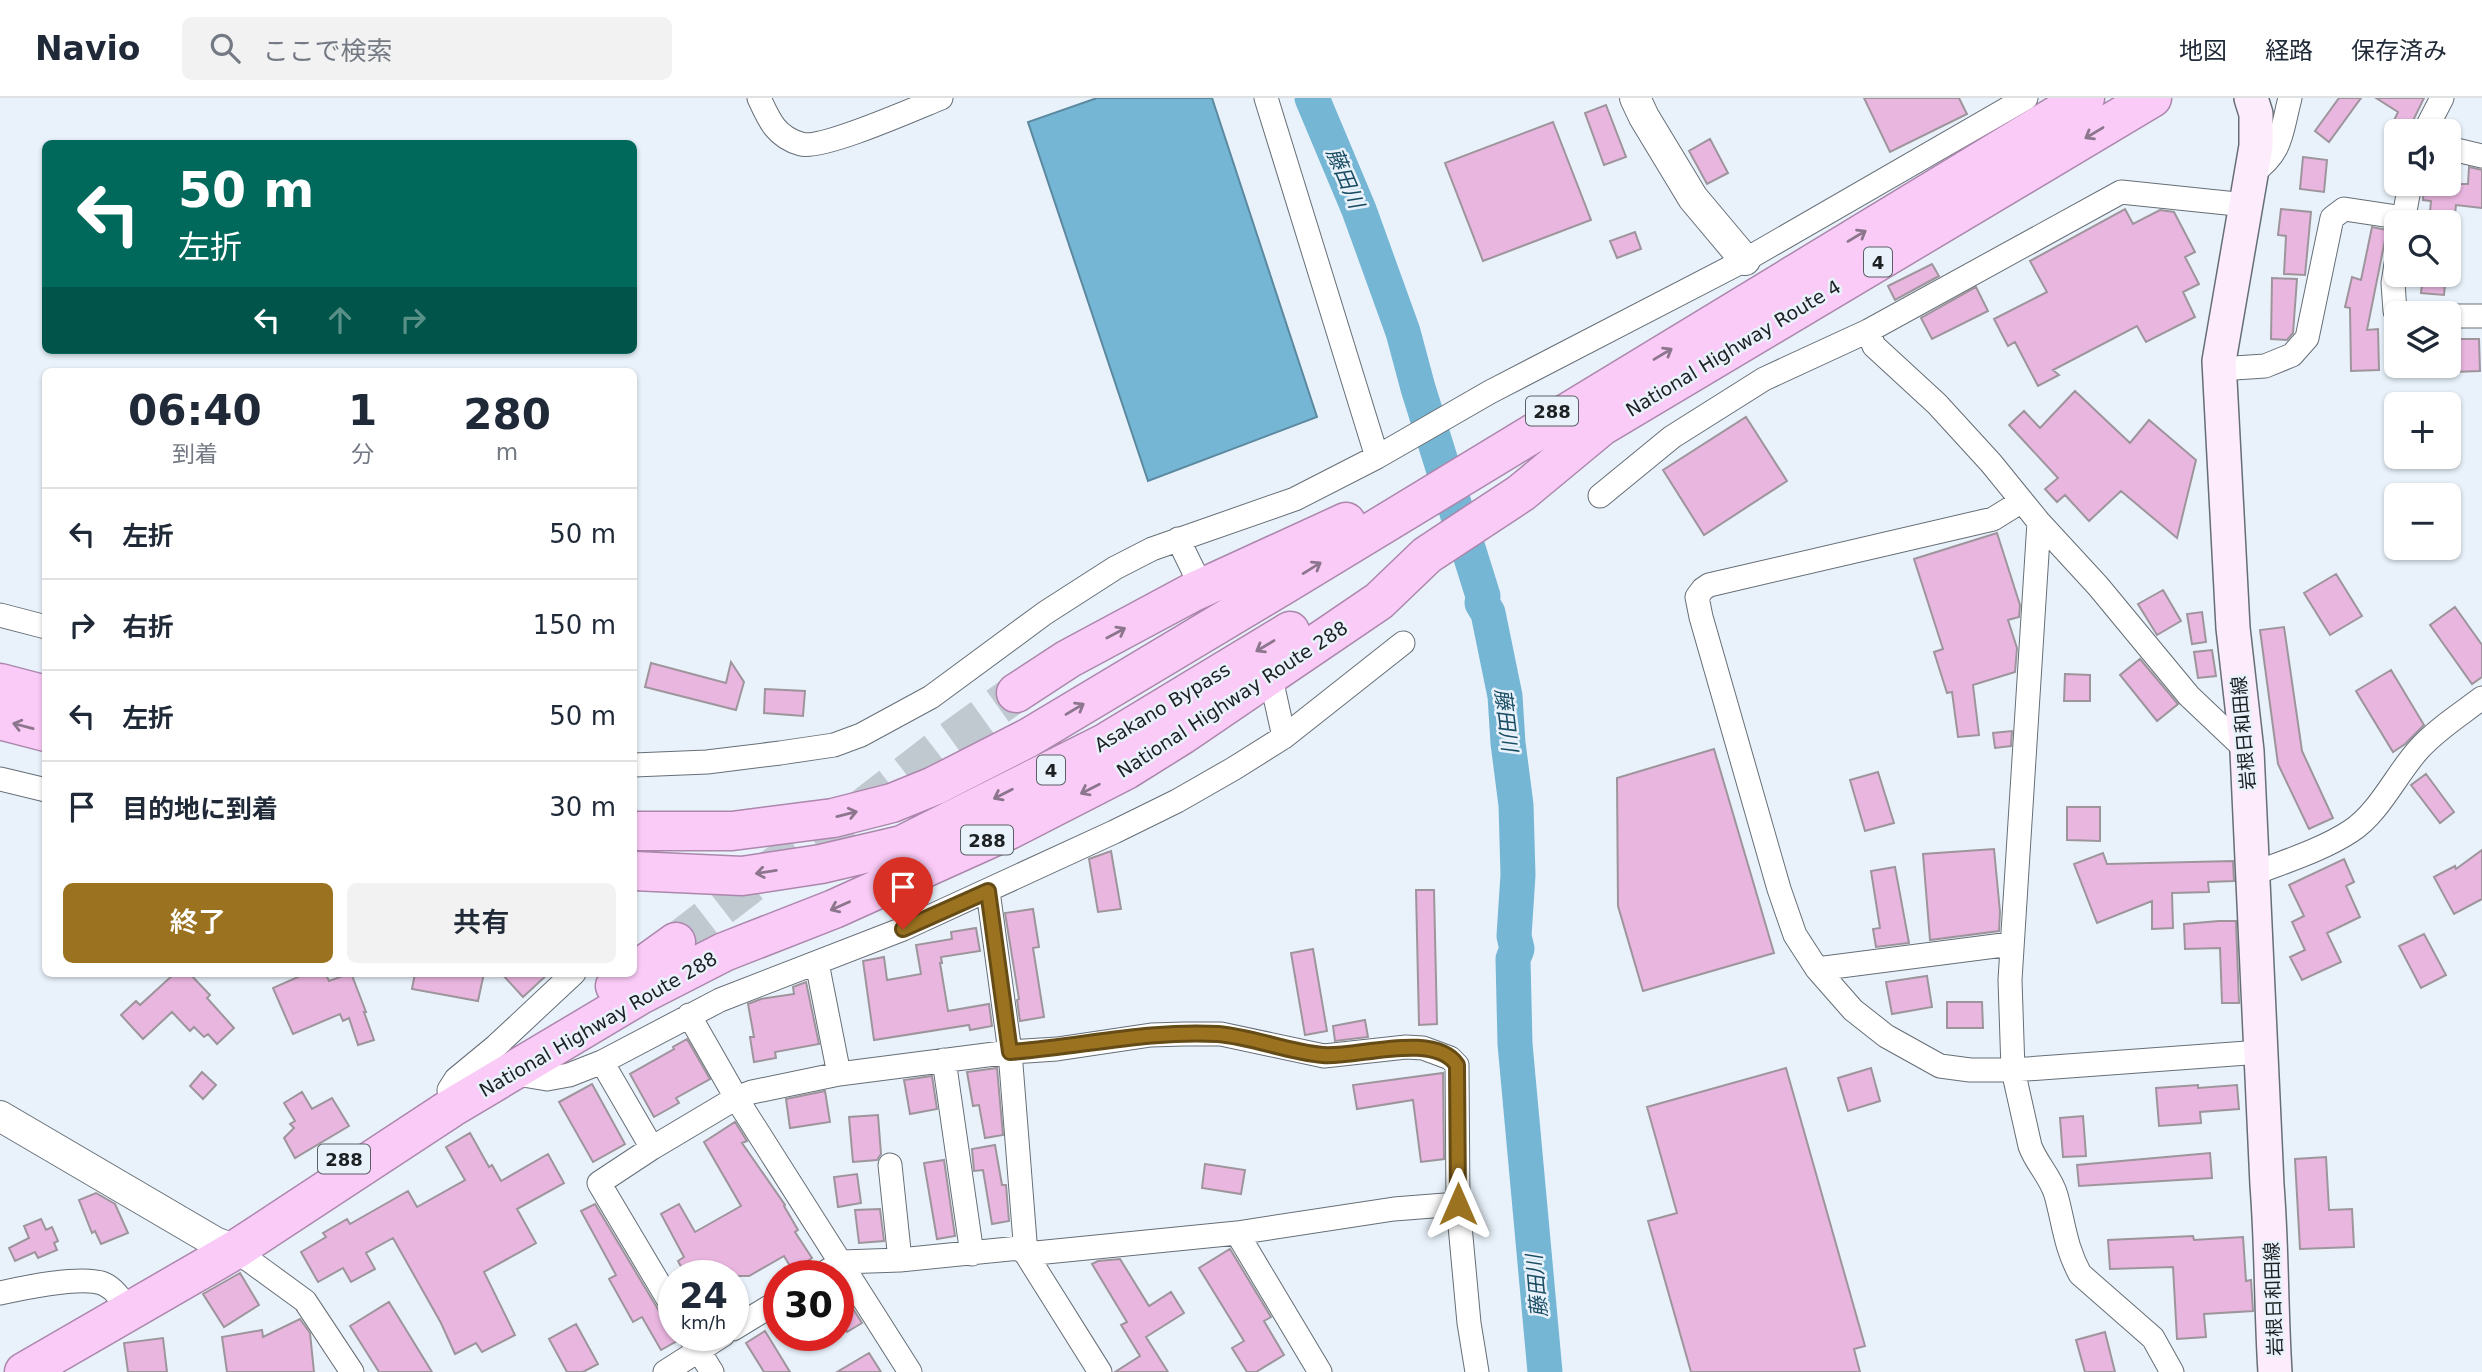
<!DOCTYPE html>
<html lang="ja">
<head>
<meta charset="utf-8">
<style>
  :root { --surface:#fff; --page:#f2f2f3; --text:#1f2937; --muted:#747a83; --line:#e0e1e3; --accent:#9b7320 }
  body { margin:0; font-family:"DejaVu Sans","Noto Sans JP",sans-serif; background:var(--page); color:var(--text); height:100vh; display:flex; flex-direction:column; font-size:26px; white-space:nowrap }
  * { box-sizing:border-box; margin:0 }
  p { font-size:23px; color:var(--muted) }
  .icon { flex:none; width:38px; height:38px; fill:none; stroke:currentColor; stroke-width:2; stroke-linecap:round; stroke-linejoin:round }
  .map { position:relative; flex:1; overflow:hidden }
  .details { position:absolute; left:42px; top:270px; width:595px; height:609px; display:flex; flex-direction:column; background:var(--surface); border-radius:10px; box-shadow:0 2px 5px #0004 }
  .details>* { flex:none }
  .banner { position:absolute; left:42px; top:42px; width:595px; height:214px; border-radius:10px; box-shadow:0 2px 5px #0004; background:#00695c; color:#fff; overflow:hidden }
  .controls { position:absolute; left:2384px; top:21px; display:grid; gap:14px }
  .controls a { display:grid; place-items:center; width:77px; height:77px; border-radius:10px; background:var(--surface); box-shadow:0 2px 5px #0004; font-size:35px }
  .speed { position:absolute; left:658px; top:1162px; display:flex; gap:14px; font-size:35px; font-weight:700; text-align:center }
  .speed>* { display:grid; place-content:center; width:91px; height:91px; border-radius:50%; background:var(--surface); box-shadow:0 2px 5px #0004; line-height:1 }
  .speed small { font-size:18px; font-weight:400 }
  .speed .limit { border:10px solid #d22; background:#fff; color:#111 }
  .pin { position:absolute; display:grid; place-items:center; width:60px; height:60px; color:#fff; margin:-72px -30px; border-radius:50% 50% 50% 0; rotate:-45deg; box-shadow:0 0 7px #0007 }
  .pin .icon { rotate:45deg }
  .me { position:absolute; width:77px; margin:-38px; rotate:0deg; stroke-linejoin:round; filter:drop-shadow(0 0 5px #0008) }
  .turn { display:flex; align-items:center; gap:24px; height:147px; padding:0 21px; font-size:32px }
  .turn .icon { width:91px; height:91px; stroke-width:2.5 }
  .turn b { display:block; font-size:49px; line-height:60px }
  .lanes { display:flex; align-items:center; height:66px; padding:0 21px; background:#0003; justify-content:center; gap:35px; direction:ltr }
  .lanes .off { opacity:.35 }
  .eta { display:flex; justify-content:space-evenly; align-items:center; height:119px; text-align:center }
  .eta b { font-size:42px; font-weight:600; line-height:49px }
  .primary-button { display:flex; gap:14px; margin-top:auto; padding:14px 21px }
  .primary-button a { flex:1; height:80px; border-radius:10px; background:var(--accent); color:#fff; font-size:28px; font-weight:600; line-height:80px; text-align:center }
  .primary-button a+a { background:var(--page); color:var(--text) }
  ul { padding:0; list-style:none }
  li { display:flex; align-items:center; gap:21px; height:91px; padding:0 21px; border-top:2px solid var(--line) }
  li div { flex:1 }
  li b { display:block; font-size:26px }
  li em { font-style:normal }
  header { display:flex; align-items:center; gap:42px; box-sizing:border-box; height:98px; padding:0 35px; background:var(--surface); border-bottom:2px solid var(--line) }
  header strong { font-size:33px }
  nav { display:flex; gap:38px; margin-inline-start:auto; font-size:24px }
  .search { width:490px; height:63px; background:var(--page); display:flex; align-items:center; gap:18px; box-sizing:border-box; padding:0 24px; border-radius:10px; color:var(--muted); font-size:26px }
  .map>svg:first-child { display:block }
  .water { fill:#76b6d5; stroke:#5b89a0; stroke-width:2 }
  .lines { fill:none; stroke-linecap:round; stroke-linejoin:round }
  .river { stroke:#76b6d5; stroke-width:35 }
  .building { fill:#e9b6e0; stroke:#9e959c; stroke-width:2 }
  .trunk-tunnel { stroke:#c0c8d0; stroke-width:38; stroke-dasharray:38 19; stroke-linecap:butt }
  .minor-casing { stroke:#666e76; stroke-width:25 }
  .tertiary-casing { stroke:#666e76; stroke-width:32 }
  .secondary-casing { stroke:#666e76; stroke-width:36 }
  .trunk-casing { stroke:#ab87ac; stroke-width:41 }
  .minor { stroke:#fff; stroke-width:23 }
  .tertiary { stroke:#fff; stroke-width:30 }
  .secondary { stroke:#fdecfc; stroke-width:33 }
  .trunk { stroke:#facbf7; stroke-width:38 }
  .oneway { stroke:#8c768d }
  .route-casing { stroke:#654b15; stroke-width:18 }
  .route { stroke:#9b7320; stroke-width:12 }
  .labels { text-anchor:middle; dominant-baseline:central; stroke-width:5; stroke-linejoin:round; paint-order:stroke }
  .shield { fill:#e9f2fb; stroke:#5a5f64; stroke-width:2 }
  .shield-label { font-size:18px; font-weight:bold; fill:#1d2023 }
  .street-label { font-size:19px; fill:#1d2023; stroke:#e9f2fb }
  .water-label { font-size:21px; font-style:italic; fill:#1a4d64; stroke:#e9f2fb }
</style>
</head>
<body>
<header>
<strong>Navio</strong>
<div class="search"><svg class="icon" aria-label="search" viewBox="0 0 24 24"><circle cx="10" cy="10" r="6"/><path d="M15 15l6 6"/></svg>ここで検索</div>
<nav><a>地図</a><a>経路</a><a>保存済み</a></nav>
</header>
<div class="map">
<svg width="2482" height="1274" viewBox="0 0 2482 1274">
  <rect width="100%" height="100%" fill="#e9f2fb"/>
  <path class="water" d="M1097,0H1212L1317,319L1148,383L1028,24Z"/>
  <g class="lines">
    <path class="river" d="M1312,0L1359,112L1403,234L1418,290L1483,498L1482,505L1488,515L1505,598L1508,645L1516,707L1518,777L1514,838L1517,851L1513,861L1515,946L1545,1274"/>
  </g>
  <path class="building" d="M1864,0H1959L1967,16L1890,54Z
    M2339,0H2361L2329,44L2315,33Z
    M2376,0H2424L2408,33H2389L2398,14Z
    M1606,7L1626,59L1604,67L1585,15Z
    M1553,24L1591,122L1483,163L1445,65Z
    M1710,41L1728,75L1707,86L1689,53Z
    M2303,59L2327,62L2324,94L2300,91Z
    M2469,69L2482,72V110L2456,107L2454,124H2429L2431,103L2423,102L2424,86H2468Z
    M2125,111L2133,126L2160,112L2174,114L2195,154L2185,159L2199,186L2183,194L2195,219L2146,244L2137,228L2053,272L2059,277L2038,288L2015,244L2008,248L1994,221L2047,194L2030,163Z
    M2281,111L2311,114L2305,177L2284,176L2286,138L2278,137Z
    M2372,129L2387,132L2367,232L2378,231L2379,272L2351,273L2350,210L2345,209L2352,179L2361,182Z
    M1635,134L1641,151L1617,160L1610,143Z
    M1932,166L1939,178L1895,202L1888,188Z
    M2423,177H2446L2444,197L2421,195Z
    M2272,180L2297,181L2293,235L2287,242L2271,241Z
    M1976,189L1988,213L1932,241L1921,220Z
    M2453,241H2479L2480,273L2453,274Z
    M2075,293L2130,345L2149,322L2196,362L2177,440L2121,393L2089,423L2065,397L2057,404L2045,391L2058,380L2009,327L2024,313L2040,330Z
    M1746,319L1787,383L1704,437L1663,372Z
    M1997,435L2020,507L2019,519L2008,522L2017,550L2015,574L1973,587L1979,637L1958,639L1952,594L1947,595L1934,554L1943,551L1914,461Z
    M2336,476L2362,518L2330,537L2304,495Z
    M2163,492L2181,523L2157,537L2138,506Z
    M2455,509L2482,547V579L2472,586L2430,527Z
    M2202,514L2206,544L2192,546L2187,516Z
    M2284,529L2302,653L2333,720L2309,731L2278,666L2260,532Z
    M2212,552L2216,578L2198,580L2194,554Z
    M2140,561L2178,606L2157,623L2120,577Z
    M731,564L744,584L736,612L645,589L651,565L726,585Z
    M2391,572L2424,627L2405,646L2393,654L2356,593Z
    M2065,576L2090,577V603H2064Z
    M765,591L805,593L803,618L764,615Z
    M2012,633L2011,648L1995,650L1993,635Z
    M1714,651L1774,855L1643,893L1618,808L1617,680Z
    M1878,674L1894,725L1865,733L1850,682Z
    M2426,676L2454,714L2440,725L2411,687Z
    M2067,709H2100V743L2067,742Z
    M1994,751L2000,814L1999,833L1930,842L1923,756Z
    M2482,752V801L2454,816L2434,779L2455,768L2456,771Z
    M1111,753L1121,811L1098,814L1089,761Z
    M2103,755L2107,766L2233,763L2234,783L2208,784L2209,794L2172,795L2173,830L2152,831V803L2097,825L2074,766Z
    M2344,761L2354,784L2346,788L2360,819L2327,835L2341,864L2302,882L2290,859L2305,852L2292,824L2304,818L2289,787Z
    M1895,769L1909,845L1876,849L1873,831L1880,830L1871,773Z
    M1416,792H1434L1437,926L1419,927Z
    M1033,811L1039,849L1033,850L1044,919L1020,923L1017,902L1019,901L1005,815Z
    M2219,823H2236L2239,905H2222L2220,850L2185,851L2184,826Z
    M976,830L980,853L941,859L942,865H940L948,913L989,906L992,928L970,932L969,927L874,942L863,863L884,859L887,882L921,876L916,847L952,841L951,834Z
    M2424,836L2446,877L2421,890L2399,848Z
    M1313,851L1327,933L1305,937L1291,855Z
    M175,875H189L210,897L207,900L234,930L217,946L208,936L204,939L194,929L190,933L172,914L143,941L121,917L136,903L140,907Z
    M307,875H325L329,883L351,875L366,914H364L374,942L358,947L349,920L343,923L340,916L293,936L273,890Z
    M415,875H484L478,903L412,891Z
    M501,875H549L523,899Z
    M1927,878L1932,909L1892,916L1886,884Z
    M806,884L819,946L775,954L776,960L754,964L750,939H754L748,906L761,901L794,896L793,889Z
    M1947,904H1982L1983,930H1947Z
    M1365,922L1368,939L1335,943L1333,928Z
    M687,941L710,981L676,1000L679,1005L654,1019L630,976L674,951L673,949Z
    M997,970L1003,1037L985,1040L979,1007L973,1008L967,974Z
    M1786,970L1865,1248L1854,1251L1860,1274H1691L1648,1123L1677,1115L1647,1009Z
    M1871,970L1880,1003L1848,1013L1838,980Z
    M202,974L216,987L203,1001L190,988Z
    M1443,975L1444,1061L1421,1064L1413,1002L1357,1011L1353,987Z
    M932,978L937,1011L910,1016L904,982Z
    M592,986L625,1046L593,1064L559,1004Z
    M2198,987V990L2237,987L2239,1011L2200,1014L2201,1025L2159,1028L2156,990Z
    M825,993L830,1024L790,1030L786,1001Z
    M302,994L312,1011L332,1000L349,1028L295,1060L284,1040L294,1030L290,1026L295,1023L284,1005Z
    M878,1017L881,1056L877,1062L853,1064L849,1019Z
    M2083,1018L2086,1058L2063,1059L2060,1020Z
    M735,1024L747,1043L742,1045L785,1107L784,1108L798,1132L795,1134L812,1160L793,1173L784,1158L749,1178H686L678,1163L684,1159L661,1116L679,1106L695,1134L741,1108L704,1044Z
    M470,1035L489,1069L492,1067L501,1083L548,1056L564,1085L517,1111L536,1145L484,1174L515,1237L482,1254L476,1245L455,1256L441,1225L393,1140L366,1155L375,1171L351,1184L343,1170L318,1184L301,1154L326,1139L323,1135L347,1121L350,1126L408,1093L417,1109L465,1082L446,1049Z
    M995,1047L1002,1087H1006L1009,1123L992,1126L983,1072L974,1073L972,1051Z
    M2210,1055L2212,1080L2079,1088L2077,1067Z
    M2326,1059L2329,1112L2352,1111L2354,1149L2300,1151L2295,1061Z
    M944,1062L955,1138L937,1141L924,1065Z
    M1205,1066L1245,1072L1241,1096L1202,1090Z
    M857,1076L861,1105L838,1109L834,1079Z
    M96,1095L115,1106L128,1135L101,1146L95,1133L92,1135L79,1102Z
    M595,1106L662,1218L674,1234L677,1243L661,1252L642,1219L633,1224L609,1181L616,1177L581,1113Z
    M880,1111L884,1143L859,1145L855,1112Z
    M41,1121L46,1132L52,1129L58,1143L54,1145L57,1152L38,1160L35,1154L15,1163L9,1150L29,1140L24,1128Z
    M2193,1138L2194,1142L2243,1139L2246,1183L2251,1182L2253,1213L2204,1216L2206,1239L2177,1241L2173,1169L2110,1171L2108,1142Z
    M1230,1151L1271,1219L1264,1223L1284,1257L1256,1274H1247L1232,1250L1244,1243L1199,1170Z
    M1120,1161L1149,1208L1171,1194L1184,1215L1146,1239L1168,1274H1115L1140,1258L1121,1227L1127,1224L1092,1166L1098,1163Z
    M240,1175L259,1207L224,1229L203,1196Z
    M838,1187L862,1225L847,1234L838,1219Z
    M389,1204L432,1274H379L350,1228Z
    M300,1221L310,1235L314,1274H227L222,1239L262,1232L263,1239Z
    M576,1226L598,1266L583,1274H567L549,1241Z
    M765,1233L790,1274H764L746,1245Z
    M2105,1234L2115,1274H2085L2076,1242Z
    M163,1240L167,1274H128L124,1245Z
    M869,1255L881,1274H837Z"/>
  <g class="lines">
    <path class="trunk-tunnel" d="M676,844L781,763L857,714L941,649L1016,595"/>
    <g class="minor-casing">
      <path id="minor" d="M759,0C769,22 776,39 801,46C822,52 916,10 941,0
        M1266,0L1377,359
        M2425,33L2442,0
        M2448,50L2482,58
        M2251,76C2283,55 2281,34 2290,0
        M2403,124L2410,86
        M2396,166L2393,185L2395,213L2399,215
        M2448,218H2482
        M1868,233L1874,248L1937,306L1991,365L2039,424L2098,488L2189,598L2247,653
        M2219,271L2265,268L2292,257L2307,240L2332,120L2344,111L2404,120
        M1600,398L1672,339L1764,281L1868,233L2121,94L2246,107
        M2022,403L1993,421L1709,487L1703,491L1697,499L1701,519L1779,791L1795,837L1817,871L1853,912L1886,938L1940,968L1970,972H2013L2261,954
        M2039,424L2010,882L2013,972L2030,1048C2036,1065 2051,1079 2056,1097C2064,1126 2065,1148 2080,1176L2153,1240L2172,1274
        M1178,441L1197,480
        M0,517L46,529
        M1274,594L1284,639
        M634,667L707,664L780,655L834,647L861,637L931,599L1045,515L1115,470L1152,451L1295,401L1377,359L1490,294L1745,162L2026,0
        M0,681L46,692
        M2253,776C2286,763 2322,752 2351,733C2379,715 2397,675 2419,651C2437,631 2461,616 2482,600
        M988,793L1010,954L1026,1156L1100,1274
        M817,865L839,976
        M1817,871L2011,846
        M689,917L738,1003L910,1274
        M944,962L972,1156
        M602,964L652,1050
        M515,972L523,977L547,981L569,977L602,964L720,902L903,831L1114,734L1177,703L1233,671L1284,639L1403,545
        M449,992L456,981L496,948L574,875
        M890,1067L900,1162
        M1237,1135L1320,1274
        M235,1152L305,1203L352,1274
        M819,1178L842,1164L900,1162L1019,1150L1026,1156L1237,1135L1394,1111L1458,1106
        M0,1195C23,1190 83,1177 104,1186C115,1191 124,1205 129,1215
        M674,1211L599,1085L652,1050L736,1000L752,994L839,976L1010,954L1057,951L1151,937L1184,936H1221L1324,958L1406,949L1423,950L1450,960L1457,967L1458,1106L1469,1225L1477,1274
        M733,1231L779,1203
        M689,1237L712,1274
        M665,1274L723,1237"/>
    </g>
    <g class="tertiary-casing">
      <path id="tertiary" d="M1635,0L1644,19L1693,100L1745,162
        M0,1018L215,1144L235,1152"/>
    </g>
    <g class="secondary-casing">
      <path id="secondary" d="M2251,0L2256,16V48L2219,263L2233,530L2247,653L2267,1087C2272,1150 2271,1212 2275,1274"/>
    </g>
    <g class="trunk-casing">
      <path id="trunk" d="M1582,340L2152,0
        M0,585L46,597
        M1016,595L1068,561L1191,495L1346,424
        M0,622L46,634
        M634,733H732L833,720L892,705L934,688L1028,640L1287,485L2085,0
        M634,773L742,778L821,766L902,747L1105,645L1290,533
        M615,888L676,844
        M24,1274L235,1152L451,1010L642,896L724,854L834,811L1009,732L1126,672L1182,637L1379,503L1427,457L1521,395L1603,327"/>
    </g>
    <use href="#minor" class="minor"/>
    <use href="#tertiary" class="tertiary"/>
    <use href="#secondary" class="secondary"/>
    <use href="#trunk" class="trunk"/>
  </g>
  <defs><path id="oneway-shaft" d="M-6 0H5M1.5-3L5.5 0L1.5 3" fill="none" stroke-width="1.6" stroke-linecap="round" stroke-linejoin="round" transform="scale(1.75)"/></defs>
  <g class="oneway">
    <use href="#oneway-shaft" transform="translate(2094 35) rotate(149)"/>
    <use href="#oneway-shaft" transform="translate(1857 138) rotate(-31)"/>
    <use href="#oneway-shaft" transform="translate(1663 256) rotate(-31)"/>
    <use href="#oneway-shaft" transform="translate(1312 470) rotate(-32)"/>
    <use href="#oneway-shaft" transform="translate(1116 535) rotate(-28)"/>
    <use href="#oneway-shaft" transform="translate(1265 548) rotate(149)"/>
    <use href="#oneway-shaft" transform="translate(1075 611) rotate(-31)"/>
    <use href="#oneway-shaft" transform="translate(23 628) rotate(-165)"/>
    <use href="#oneway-shaft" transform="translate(1090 691) rotate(153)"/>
    <use href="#oneway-shaft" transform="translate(1003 696) rotate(153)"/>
    <use href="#oneway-shaft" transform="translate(847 716) rotate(-14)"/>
    <use href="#oneway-shaft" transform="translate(766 774) rotate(171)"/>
    <use href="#oneway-shaft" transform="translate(840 808) rotate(156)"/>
  </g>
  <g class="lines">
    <g class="route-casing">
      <path id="route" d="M903,831L988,793L1010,954C1079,949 1148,932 1218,936C1253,939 1288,954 1323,957C1356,960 1434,933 1457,967L1458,1106"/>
    </g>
    <use href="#route" class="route"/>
  </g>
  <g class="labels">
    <g class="shield">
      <rect x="1864" y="149.5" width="28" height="29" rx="5"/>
      <rect x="1526" y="298.5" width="52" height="29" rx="5"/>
      <rect x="1037" y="657.5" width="28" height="29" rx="5"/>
      <rect x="961" y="727.5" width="52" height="29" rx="5"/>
      <rect x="318" y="1046.5" width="52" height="29" rx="5"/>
    </g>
    <g class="shield-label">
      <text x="1878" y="164">4</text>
      <text x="1552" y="313">288</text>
      <text x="1051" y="672">4</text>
      <text x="987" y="742">288</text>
      <text x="344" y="1061">288</text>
    </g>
    <g class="street-label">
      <text transform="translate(1733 250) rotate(-31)">National Highway Route 4</text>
      <text transform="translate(1232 601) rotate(-33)">National Highway Route 288</text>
      <text transform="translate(1162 609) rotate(-31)">Asakano Bypass</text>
      <text transform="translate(2243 635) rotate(-95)">岩根日和田線</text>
      <text transform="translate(598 926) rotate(-30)">National Highway Route 288</text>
      <text transform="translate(2273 1201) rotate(-92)">岩根日和田線</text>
    </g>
    <g class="water-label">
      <text transform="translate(1345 80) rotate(67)">藤田川</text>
      <text transform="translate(1506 622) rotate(83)">藤田川</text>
      <text transform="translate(1537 1188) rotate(-95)">藤田川</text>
    </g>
  </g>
</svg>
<div class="controls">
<a><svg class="icon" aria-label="sound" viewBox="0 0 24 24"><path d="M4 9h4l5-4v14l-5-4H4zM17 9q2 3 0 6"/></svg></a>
<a><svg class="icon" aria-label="search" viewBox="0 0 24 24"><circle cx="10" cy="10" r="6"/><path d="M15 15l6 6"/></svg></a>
<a><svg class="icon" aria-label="layers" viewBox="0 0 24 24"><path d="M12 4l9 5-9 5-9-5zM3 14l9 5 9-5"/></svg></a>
<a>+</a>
<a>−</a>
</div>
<div class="speed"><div>24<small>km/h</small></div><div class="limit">30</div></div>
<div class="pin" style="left:903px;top:831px;background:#d93025"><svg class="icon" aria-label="arrive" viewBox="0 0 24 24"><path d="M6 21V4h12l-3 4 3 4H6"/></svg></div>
<svg class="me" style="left:1458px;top:1106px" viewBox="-20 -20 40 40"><path d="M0-17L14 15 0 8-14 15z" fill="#9b7320" stroke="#fff" stroke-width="4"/></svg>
<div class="banner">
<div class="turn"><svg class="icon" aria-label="left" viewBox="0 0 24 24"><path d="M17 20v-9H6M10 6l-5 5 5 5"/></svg><div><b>50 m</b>左折</div></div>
<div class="lanes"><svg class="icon" aria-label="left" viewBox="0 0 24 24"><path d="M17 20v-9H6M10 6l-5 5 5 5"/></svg><svg class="icon off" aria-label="ahead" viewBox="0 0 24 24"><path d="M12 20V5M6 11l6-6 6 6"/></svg><svg class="icon off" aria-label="right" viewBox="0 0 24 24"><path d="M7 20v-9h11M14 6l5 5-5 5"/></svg></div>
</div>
<section class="details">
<div class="eta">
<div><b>06:40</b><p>到着</p></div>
<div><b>1</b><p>分</p></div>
<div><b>280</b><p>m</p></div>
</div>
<ul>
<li><svg class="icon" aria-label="left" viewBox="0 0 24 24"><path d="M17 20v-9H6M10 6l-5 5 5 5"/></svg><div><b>左折</b></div><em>50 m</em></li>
<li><svg class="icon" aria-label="right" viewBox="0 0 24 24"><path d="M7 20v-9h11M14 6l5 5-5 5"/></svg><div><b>右折</b></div><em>150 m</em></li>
<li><svg class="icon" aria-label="left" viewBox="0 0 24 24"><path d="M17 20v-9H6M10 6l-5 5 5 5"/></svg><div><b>左折</b></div><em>50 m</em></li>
<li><svg class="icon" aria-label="arrive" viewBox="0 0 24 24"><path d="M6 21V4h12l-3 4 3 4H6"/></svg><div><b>目的地に到着</b></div><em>30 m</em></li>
</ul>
<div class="primary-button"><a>終了</a><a>共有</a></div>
</section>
</div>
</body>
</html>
